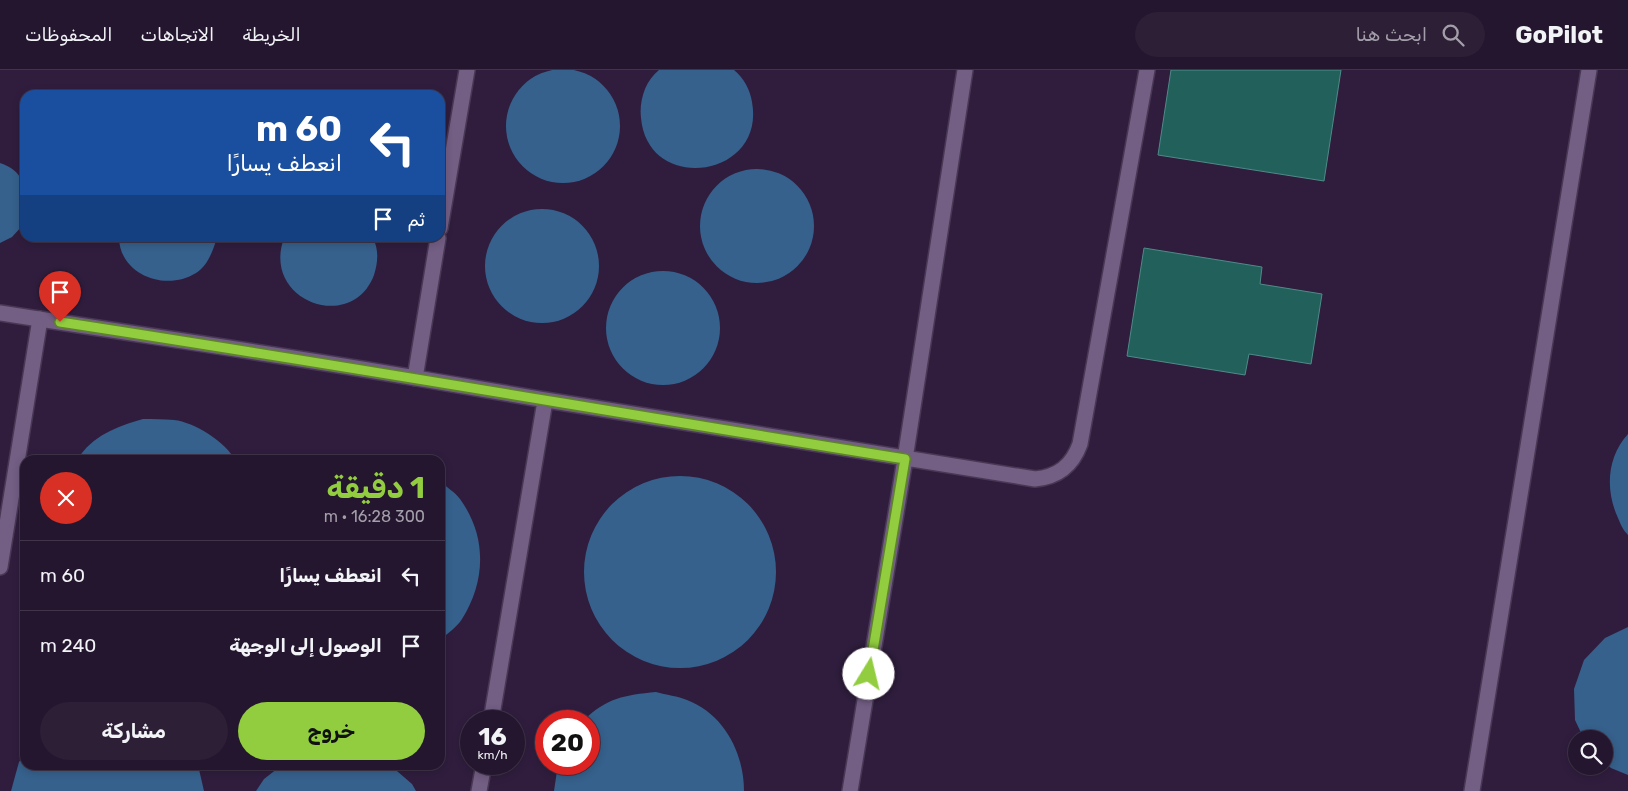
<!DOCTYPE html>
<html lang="ar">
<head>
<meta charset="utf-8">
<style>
  :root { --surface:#24162e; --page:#2c1f36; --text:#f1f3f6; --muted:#a39faa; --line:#41354a; --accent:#91cd3f }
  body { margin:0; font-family:Rubik,"Noto Sans Arabic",sans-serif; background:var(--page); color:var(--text); direction:rtl; height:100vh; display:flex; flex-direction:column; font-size:19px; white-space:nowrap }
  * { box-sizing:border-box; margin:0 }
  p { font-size:16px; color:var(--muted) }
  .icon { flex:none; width:28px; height:28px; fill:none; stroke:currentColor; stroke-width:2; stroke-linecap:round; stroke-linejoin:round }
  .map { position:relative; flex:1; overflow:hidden; direction:ltr }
  .details { position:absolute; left:20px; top:385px; width:425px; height:315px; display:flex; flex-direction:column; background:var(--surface); border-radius:15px; box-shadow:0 2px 8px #0003,0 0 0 1px var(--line); direction:rtl }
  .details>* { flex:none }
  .guide { position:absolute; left:20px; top:20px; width:425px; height:152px; border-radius:15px; box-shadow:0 2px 8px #0003,0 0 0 1px var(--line); direction:rtl; background:#1a4fa0; color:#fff; overflow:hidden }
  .buttons { position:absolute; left:1568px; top:660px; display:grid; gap:10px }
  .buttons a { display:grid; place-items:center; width:45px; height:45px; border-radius:50%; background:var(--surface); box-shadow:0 2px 8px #0003,0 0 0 1px var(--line); font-size:25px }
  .speed { position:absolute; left:460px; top:640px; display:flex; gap:10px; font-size:25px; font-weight:700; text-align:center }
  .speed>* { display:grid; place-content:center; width:65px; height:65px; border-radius:50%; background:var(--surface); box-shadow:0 2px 8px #0003,0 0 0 1px var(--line); line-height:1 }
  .speed small { font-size:12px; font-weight:400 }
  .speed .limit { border:8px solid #d22; background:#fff; color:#111 }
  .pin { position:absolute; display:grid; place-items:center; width:42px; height:42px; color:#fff; margin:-51px -21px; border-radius:50% 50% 50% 0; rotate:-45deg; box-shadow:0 0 5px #0007 }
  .pin .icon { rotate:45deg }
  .me { position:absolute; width:55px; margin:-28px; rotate:9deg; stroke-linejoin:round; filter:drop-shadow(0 0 4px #0008) }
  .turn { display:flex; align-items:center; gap:18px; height:105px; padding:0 20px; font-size:22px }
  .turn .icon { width:65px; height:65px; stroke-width:2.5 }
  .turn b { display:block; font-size:35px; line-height:42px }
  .then { display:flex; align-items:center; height:48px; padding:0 20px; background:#0003; gap:10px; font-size:19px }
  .round { display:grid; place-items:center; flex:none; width:52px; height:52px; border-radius:26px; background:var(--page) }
  .headline { display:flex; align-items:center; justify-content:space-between; height:85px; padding:0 20px }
  h1 { font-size:30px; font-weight:700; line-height:38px; color:var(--accent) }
  .cta { display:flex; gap:10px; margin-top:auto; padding:10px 20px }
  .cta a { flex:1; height:58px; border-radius:30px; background:var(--accent); color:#111; font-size:20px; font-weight:700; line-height:58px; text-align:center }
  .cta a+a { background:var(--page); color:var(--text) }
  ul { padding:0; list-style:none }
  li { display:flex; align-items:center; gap:15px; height:70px; padding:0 20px; border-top:1px solid var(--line) }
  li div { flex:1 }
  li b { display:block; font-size:19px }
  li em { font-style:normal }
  header { display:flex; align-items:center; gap:30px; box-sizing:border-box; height:70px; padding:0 25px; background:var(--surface); border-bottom:1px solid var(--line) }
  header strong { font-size:24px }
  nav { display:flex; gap:28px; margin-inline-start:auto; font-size:18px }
  .search { width:350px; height:45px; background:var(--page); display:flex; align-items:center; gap:12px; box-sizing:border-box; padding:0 18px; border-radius:28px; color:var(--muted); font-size:19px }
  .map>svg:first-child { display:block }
  .water { fill:#36618c }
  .building { fill:#22605c; stroke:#4f8b87 }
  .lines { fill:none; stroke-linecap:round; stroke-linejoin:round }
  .minor-casing { stroke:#483854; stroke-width:18 }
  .minor { stroke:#735e84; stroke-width:15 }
  .route-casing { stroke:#5e8529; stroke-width:12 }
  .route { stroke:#91cd3f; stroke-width:9 }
</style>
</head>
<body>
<header>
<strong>GoPilot</strong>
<div class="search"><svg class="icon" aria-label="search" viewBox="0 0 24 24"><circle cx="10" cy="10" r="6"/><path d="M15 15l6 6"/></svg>ابحث هنا</div>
<nav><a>الخريطة</a><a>الاتجاهات</a><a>المحفوظات</a></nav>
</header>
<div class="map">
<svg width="1628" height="721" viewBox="0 0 1628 721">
  <rect width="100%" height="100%" fill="#301d3e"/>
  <path class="water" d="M506 56a57 57 0 1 1 114 0a57 57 0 1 1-114 0Z
    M659,0H734C744,8 750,20 752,32C766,108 648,125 641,48C639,31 645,11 659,0Z
    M0,93C23,101 25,114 25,136C25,142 26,149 23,155L12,167L0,173Z
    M700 156a57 57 0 1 1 114 0a57 57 0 1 1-114 0Z
    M485 196a57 57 0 1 1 114 0a57 57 0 1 1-114 0Z
    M119,168H216V171C212,183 207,196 196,203C166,222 120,205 119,168Z
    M284,168H373C379,180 378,192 374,205C352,264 261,231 284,168Z
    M606 258a57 57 0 1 1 114 0a57 57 0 1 1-114 0Z
    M143,349C153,349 164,349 174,350C194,352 226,372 235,390H77C93,365 116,357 143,349Z
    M1628,364V465C1623,460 1621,455 1618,448C1605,420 1607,387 1628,364Z
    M584 502a96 96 0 1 1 192 0a96 96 0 1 1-192 0Z
    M440,411C446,417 455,422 460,429C487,466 486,511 462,549C457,557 447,564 440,570Z
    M1628,557V705L1611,698L1604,692V669H1584L1575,650L1574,619L1584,590L1605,568Z
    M656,622C666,625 678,626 687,630C724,644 744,683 744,721H554L558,694H589V651H583C606,628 625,625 656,622Z
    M25,683V695H198L204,721H11L19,692Z
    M282,695H390L412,714L416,721H256L264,709Z"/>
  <path class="building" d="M1171,0H1341L1324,111L1158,85Z
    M1144,178L1262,197L1260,214L1322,224L1311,294L1249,284L1245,305L1127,286Z"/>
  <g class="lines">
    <g class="minor-casing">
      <path id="minor" d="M440,158L467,0
        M0,243C139,265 278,284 416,308C622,343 828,377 1035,409C1058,407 1072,396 1080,374L1147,0
        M415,308L438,168
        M0,497L40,249
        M491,651L545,331
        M479,721L484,694
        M850,721L905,389L965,0
        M1472,721L1589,0"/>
    </g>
    <use href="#minor" class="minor"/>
  </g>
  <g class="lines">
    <g class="route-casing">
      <path id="route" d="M60,252C342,295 623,344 905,389L869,604"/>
    </g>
    <use href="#route" class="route"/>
  </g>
</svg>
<div class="buttons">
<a><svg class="icon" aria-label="search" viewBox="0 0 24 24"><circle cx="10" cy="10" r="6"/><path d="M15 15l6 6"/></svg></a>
</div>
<div class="speed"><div>16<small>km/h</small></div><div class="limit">20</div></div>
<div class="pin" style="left:60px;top:252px;background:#d93025"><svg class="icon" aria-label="arrive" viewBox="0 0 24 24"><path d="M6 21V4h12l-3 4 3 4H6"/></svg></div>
<svg class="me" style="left:869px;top:604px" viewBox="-20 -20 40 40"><circle r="19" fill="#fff"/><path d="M0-13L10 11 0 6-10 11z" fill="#91cd3f"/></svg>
<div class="guide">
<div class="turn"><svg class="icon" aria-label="left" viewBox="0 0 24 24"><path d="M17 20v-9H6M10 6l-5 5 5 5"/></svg><div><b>60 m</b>انعطف يسارًا</div></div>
<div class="then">ثم<svg class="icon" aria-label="arrive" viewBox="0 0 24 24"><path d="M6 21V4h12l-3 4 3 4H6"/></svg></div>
</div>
<section class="details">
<div class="headline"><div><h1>1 دقيقة</h1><p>300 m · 16:28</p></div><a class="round" style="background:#d93025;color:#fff"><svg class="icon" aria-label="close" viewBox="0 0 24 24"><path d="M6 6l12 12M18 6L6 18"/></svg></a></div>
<ul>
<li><svg class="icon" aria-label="left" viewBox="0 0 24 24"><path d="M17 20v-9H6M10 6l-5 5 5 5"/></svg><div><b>انعطف يسارًا</b></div><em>60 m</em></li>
<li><svg class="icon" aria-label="arrive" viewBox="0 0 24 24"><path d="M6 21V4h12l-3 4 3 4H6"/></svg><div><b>الوصول إلى الوجهة</b></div><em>240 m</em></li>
</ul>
<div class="cta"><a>خروج</a><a>مشاركة</a></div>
</section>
</div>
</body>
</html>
